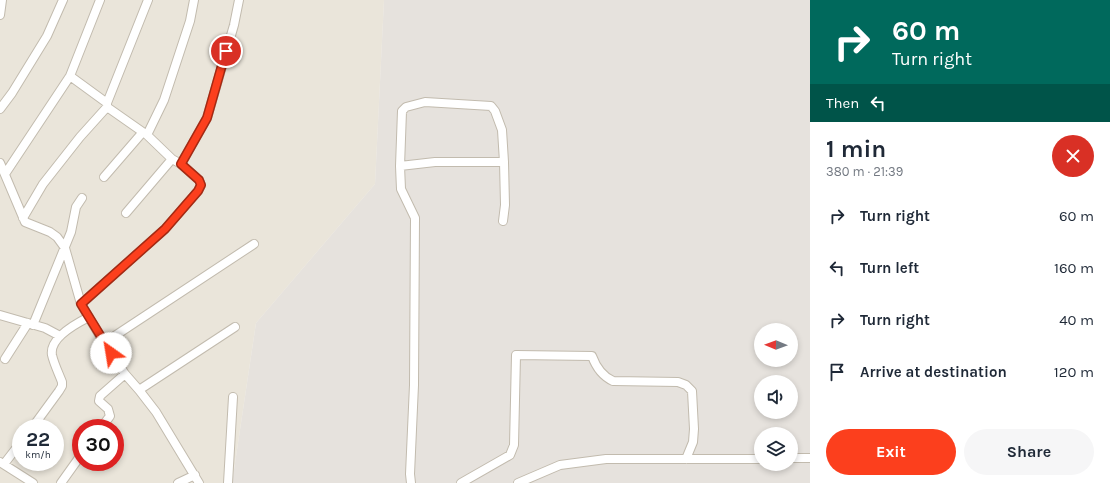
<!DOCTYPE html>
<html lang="en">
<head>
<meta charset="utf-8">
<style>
  :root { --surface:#fff; --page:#f6f6f7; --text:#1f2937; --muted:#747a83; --accent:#fc3f1d }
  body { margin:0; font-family:Karla,sans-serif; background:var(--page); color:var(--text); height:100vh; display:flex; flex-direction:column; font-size:15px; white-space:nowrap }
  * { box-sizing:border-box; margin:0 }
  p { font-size:13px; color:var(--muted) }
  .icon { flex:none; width:22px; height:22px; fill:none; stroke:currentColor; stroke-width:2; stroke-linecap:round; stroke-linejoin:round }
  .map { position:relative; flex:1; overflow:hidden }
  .details { display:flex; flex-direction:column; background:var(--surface); width:300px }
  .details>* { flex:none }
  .top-card { background:#00695c; color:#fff; overflow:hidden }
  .needle { width:26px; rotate:271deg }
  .tools { position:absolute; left:754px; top:323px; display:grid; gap:8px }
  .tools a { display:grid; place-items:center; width:44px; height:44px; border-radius:50%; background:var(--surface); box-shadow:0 2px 6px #0003; font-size:20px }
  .speed { position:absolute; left:12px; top:419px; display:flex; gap:8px; font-size:20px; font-weight:700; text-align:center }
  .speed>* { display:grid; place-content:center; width:52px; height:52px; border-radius:50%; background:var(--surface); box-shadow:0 2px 6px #0003; line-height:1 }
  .speed small { font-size:10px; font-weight:400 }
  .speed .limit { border:6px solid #d22; background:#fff; color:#111 }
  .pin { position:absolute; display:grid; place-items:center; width:34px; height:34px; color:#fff; margin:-17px; border:2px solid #fff; border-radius:50%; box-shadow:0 1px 4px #0007 }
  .me { position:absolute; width:44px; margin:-22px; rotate:328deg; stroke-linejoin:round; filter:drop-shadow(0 0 3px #0008) }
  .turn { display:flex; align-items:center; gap:14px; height:84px; padding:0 16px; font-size:18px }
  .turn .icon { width:52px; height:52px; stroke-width:2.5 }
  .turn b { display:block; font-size:28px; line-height:34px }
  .then { display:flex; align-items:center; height:38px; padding:0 16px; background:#0003; gap:8px; font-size:15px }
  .round { display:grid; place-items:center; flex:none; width:42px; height:42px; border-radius:21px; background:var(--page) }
  .overview { display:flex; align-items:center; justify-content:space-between; height:68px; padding:0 16px }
  h1 { font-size:24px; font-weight:700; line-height:30px }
  .cta { display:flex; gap:8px; margin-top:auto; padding:8px 16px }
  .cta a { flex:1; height:46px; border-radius:24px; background:var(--accent); color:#fff; font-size:16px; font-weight:700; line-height:46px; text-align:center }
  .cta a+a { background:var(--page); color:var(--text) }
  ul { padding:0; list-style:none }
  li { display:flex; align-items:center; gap:12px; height:52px; padding:0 16px }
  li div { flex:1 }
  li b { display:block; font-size:15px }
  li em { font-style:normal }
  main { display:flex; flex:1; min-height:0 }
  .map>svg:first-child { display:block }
  .residential { fill:#eae5da; fill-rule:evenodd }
  .industrial { fill:#e6e2dd; fill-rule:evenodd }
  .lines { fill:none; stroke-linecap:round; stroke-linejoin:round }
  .minor-casing { stroke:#c2bbae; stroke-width:10 }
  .minor { stroke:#fff; stroke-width:8 }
  .route-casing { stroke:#a42913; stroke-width:10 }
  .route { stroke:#fc3f1d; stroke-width:7 }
</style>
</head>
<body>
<main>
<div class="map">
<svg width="810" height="483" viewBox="0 0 810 483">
  <rect width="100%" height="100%" fill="#f6f3ec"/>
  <path class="residential" d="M0,0H384L375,184L256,323L232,483H0ZM21,428H55V462H21ZM81,428H115V462H81Z"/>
  <path class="industrial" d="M384,0H810V483H232L256,323L375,184ZM761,330H791V360H761ZM761,382H791V412H761ZM761,434H791V464H761Z"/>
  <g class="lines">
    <g class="minor-casing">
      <path id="minor" d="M0,15L2,0
        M70,76L107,103V107L147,135L172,159L181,164L199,180L201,185L198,191L165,229L81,304
        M107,103L148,0
        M0,109L12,93L47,36L63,0
        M147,135L164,100L190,21L194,0
        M0,163L25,222L50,232L57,237L65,248L81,304L104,343L125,374L139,390L156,412L199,483
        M181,164L207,118L234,25L239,0
        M400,166L435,162H504
        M5,174L70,76L100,0
        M104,177L142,133
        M126,213L172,159
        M23,218L43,184L80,137L107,107
        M0,315L45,328L60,336
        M33,325L71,232L76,207L82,198
        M104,343L254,244
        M5,359L28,323
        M139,390L235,327
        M32,428L59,391L62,386V382C59,374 54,364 52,355C49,338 77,323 89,317
        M101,428L110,416L108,409L99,401L100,396L125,374
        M791,458H810
        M0,462L33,483
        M4,464L21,442
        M61,483L81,455
        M178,483L195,475
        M228,483L233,397
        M411,483L410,474L414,385L415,218L401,189L400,166L402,111L406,107L425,102L491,106L495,111L502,130L504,162L505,205L503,221
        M461,483L510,455L514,445L516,355L592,356C596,367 602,376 613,381L678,382L686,385L692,391L694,429L693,442L686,459
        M518,483L560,465L606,459H761"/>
    </g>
    <use href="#minor" class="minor"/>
  </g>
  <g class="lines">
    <g class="route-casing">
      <path id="route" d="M111,353L81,304L165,229L198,191L201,185L199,180L181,164L207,118L226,51"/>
    </g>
    <use href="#route" class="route"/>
  </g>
</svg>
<div class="tools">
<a><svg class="needle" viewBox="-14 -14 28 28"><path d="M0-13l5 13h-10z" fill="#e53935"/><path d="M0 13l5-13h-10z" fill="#747a83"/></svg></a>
<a><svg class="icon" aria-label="sound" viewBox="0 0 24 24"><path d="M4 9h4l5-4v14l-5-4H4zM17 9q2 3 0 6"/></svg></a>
<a><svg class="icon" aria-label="layers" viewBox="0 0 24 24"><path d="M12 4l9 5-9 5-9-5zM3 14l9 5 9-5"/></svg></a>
</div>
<div class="speed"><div>22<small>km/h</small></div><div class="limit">30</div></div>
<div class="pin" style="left:226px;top:51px;background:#d93025"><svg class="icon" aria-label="arrive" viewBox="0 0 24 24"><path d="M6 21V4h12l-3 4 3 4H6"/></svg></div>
<svg class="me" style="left:111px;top:353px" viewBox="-20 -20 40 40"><circle r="19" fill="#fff"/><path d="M0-13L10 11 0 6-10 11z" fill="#fc3f1d"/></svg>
</div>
<section class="details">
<div class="top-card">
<div class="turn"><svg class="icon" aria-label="right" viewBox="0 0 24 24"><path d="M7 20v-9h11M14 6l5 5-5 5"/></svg><div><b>60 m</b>Turn right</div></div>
<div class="then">Then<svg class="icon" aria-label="left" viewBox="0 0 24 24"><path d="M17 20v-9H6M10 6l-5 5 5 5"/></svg></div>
</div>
<div class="overview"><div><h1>1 min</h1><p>380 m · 21:39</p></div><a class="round" style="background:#d93025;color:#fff"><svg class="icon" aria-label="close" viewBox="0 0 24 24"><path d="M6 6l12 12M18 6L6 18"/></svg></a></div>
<ul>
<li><svg class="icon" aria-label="right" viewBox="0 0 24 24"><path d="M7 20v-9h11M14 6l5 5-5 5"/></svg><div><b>Turn right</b></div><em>60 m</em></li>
<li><svg class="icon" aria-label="left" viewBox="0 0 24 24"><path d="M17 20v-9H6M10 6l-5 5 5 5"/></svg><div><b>Turn left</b></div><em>160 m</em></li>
<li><svg class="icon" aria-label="right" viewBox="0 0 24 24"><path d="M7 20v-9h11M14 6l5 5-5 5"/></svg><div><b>Turn right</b></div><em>40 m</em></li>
<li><svg class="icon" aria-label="arrive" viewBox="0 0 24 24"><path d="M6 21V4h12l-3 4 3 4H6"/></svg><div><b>Arrive at destination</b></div><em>120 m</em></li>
</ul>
<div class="cta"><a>Exit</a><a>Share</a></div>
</section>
</main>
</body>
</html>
